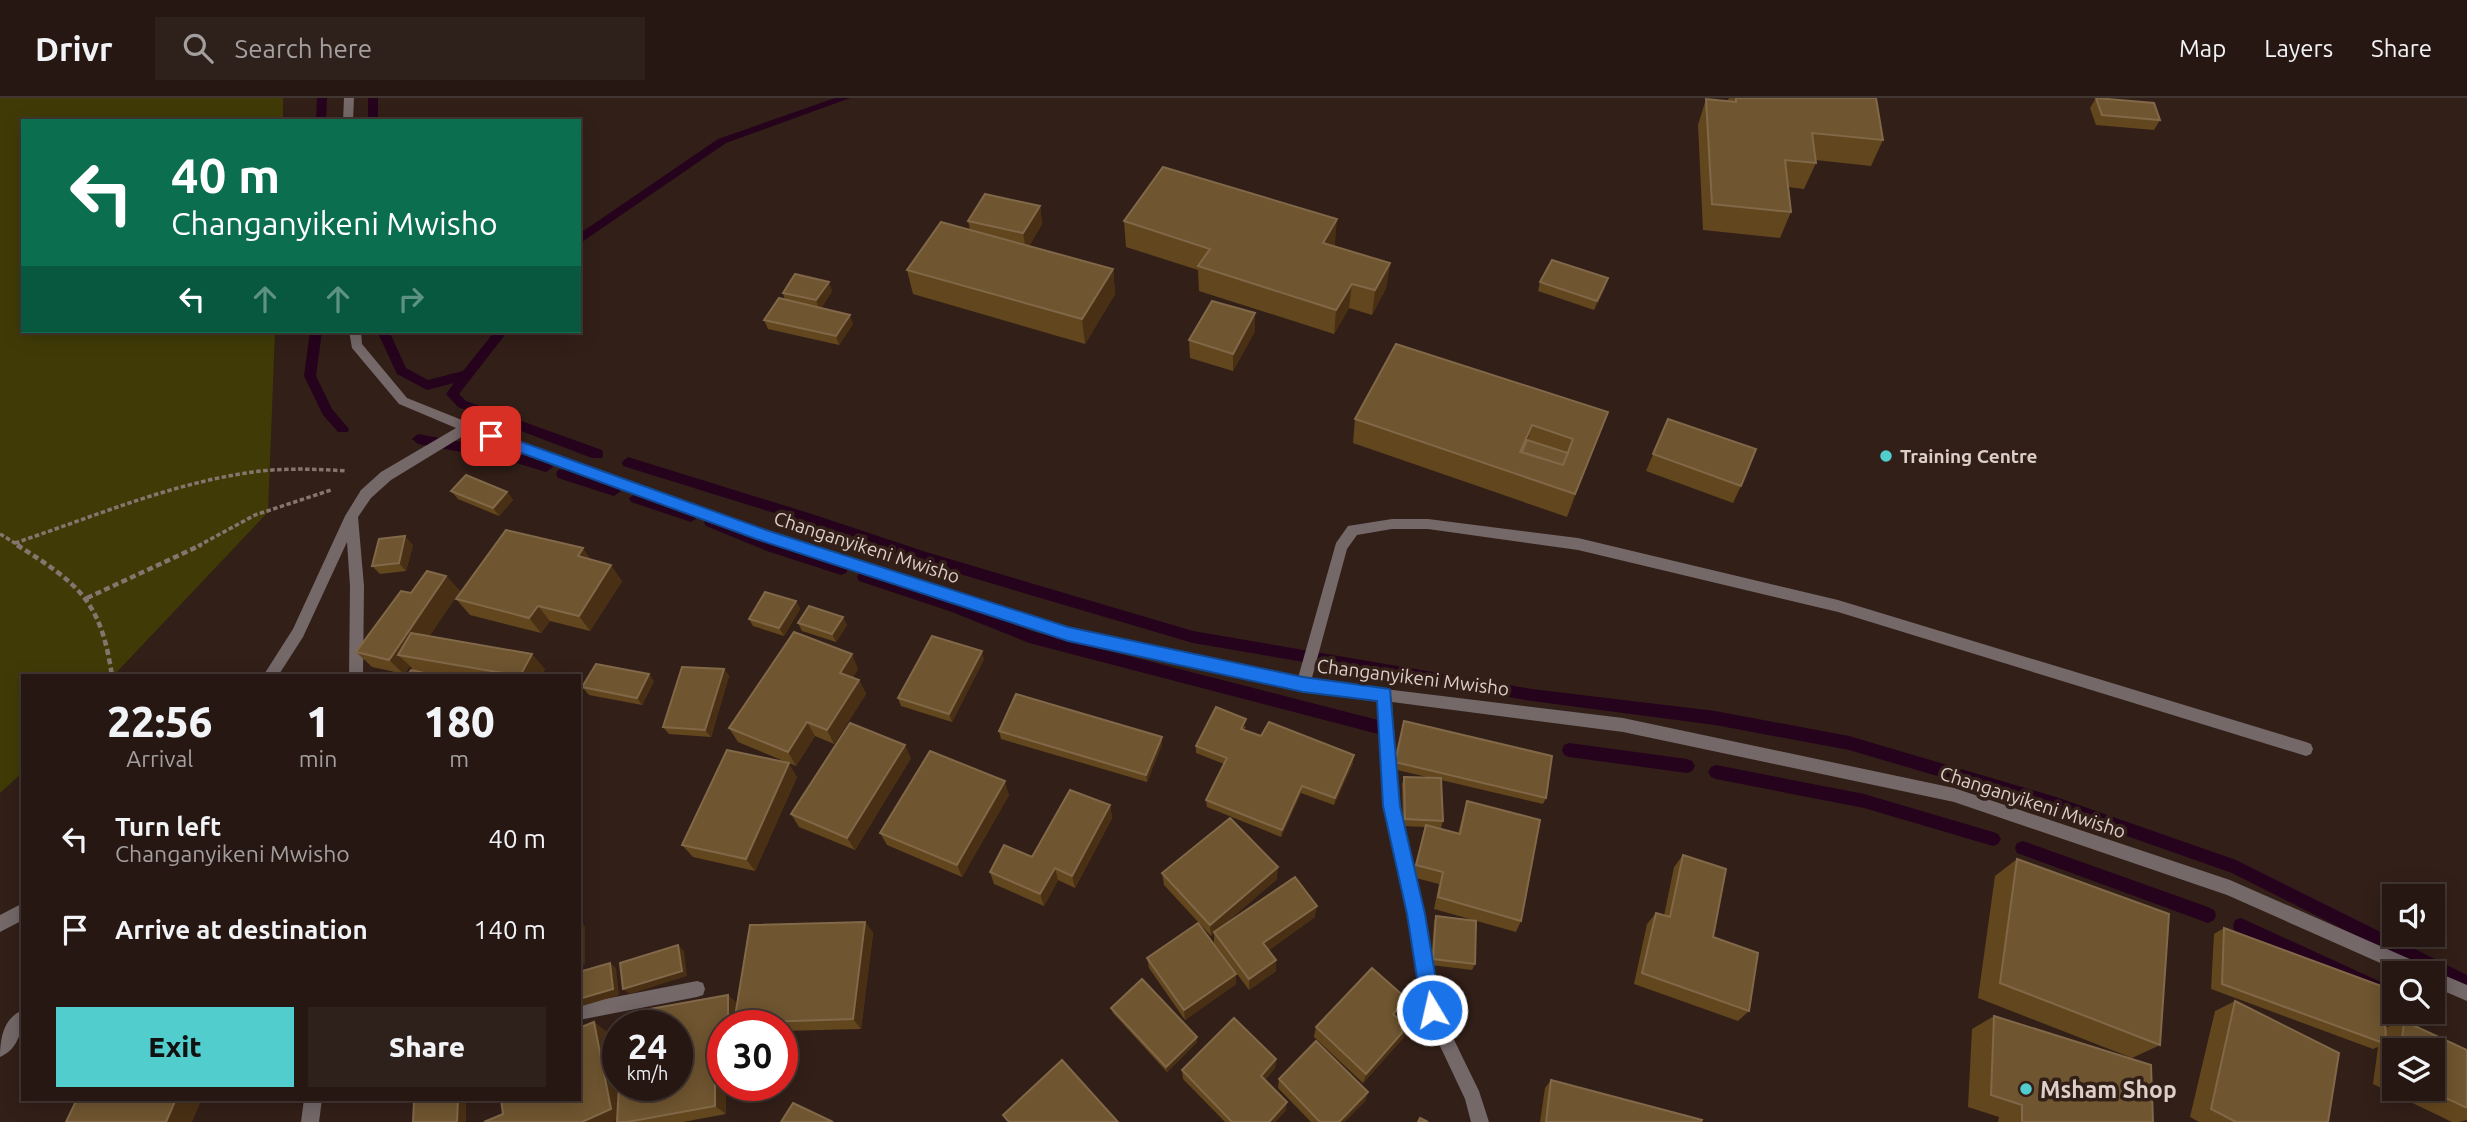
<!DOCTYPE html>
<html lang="en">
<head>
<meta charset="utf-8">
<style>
  :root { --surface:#261712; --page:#2e201b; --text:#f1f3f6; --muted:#a49f9f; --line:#423632; --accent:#52cdce }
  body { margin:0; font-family:Ubuntu,sans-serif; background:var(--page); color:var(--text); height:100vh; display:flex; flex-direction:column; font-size:26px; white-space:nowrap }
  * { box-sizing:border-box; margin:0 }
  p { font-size:23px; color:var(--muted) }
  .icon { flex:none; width:38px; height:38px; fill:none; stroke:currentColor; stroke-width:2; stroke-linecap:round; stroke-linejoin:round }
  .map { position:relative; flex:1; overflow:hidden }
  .details { position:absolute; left:21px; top:576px; width:560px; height:427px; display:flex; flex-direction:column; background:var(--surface); border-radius:0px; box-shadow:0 4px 18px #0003,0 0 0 2px var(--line) }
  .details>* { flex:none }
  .banner { position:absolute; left:21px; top:21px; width:560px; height:214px; border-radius:0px; box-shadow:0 4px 18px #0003,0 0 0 2px var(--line); background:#0b6e4f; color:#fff; overflow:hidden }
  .fabs { position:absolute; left:2382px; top:786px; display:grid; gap:14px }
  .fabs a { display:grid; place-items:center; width:63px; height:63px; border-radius:0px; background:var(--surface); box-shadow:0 4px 18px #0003,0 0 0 2px var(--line); font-size:35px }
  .speed { position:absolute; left:602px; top:912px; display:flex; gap:14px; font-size:35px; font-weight:700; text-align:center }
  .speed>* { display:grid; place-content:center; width:91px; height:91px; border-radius:50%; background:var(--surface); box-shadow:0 4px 18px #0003,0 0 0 2px var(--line); line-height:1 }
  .speed small { font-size:18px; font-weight:400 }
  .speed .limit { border:10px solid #d22; background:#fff; color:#111 }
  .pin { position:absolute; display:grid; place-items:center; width:60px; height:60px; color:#fff; margin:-30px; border-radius:14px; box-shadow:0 4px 10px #0006 }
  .me { position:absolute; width:77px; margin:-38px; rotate:351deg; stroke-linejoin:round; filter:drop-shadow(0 0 5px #0008) }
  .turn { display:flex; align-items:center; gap:24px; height:147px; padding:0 35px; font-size:32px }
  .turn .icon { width:91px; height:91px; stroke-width:2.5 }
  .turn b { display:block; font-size:49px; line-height:60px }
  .lanes { display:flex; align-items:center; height:66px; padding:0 35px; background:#0003; justify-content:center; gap:35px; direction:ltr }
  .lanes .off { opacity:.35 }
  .eta { display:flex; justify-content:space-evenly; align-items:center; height:119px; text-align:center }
  .eta b { font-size:42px; font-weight:800; line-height:49px }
  .action { display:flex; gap:14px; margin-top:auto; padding:14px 35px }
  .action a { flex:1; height:80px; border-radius:0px; background:var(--accent); color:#111; font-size:28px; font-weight:800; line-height:80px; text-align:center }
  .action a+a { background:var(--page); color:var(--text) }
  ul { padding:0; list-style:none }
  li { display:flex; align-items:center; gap:21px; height:91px; padding:0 35px }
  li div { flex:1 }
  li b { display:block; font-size:26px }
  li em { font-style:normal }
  header { display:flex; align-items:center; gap:42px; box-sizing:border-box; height:98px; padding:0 35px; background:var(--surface); border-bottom:2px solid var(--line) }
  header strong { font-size:33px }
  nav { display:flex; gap:38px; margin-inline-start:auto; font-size:24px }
  .search { width:490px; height:63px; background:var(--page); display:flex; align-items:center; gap:18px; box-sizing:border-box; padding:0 24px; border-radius:0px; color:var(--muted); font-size:26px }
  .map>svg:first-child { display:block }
  .green { fill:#403b06 }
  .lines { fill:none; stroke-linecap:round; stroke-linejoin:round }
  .stream { fill:#26031d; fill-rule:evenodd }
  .path-far1 { stroke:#86756f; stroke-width:3.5; stroke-dasharray:4.5 2.5; stroke-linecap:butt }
  .path { stroke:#86756f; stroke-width:4.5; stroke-dasharray:6 3.5; stroke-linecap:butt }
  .service { fill:#746869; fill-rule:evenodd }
  .minor { fill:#746869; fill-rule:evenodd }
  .wall { fill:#62461e; fill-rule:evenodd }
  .shaded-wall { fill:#493014 }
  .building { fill:#6f5530; stroke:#806848; stroke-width:2; fill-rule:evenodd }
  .route { fill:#1a73e8; stroke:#114b97; stroke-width:2 }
  .poi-dot { fill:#52cdce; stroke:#321f18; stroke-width:2.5 }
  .labels { text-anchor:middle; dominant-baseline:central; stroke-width:7; stroke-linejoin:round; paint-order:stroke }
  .poi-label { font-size:19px; font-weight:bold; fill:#dccec9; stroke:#321f18; text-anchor:start }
  .street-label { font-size:19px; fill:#dccec9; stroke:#321f18 }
  .near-poi-label { font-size:23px; font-weight:bold; fill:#dccec9; stroke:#321f18; text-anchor:start }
</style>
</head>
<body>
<header>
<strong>Drivr</strong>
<div class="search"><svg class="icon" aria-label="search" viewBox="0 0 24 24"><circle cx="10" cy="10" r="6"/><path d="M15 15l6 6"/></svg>Search here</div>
<nav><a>Map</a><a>Layers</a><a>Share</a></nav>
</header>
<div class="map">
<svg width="2467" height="1024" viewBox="0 0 2467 1024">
  <rect width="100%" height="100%" fill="#321f18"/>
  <path class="green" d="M0,0H283V23H23V233H275L268,414L114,577L23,578V674L0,695Z"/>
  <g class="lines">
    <path class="stream" d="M317,0H327L326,23H316Z
      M368,0H378V23H368Z
      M835,0H850L726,45L579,146V136L718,41Z
      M310,233H322L316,278L332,311L349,331L348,334H338L323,317L304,278Z
      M377,233H389L406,270L428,282L463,273L495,233H508L459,296L466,303L602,352L603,356L602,360H592L458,309L446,296L454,285L427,292L397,276Z
      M418,336L510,353L551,365L553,369L546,374L510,363L418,346L412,341Z
      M628,359L815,417L926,454L1193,533L1532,591L1715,613L1849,638L2056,699L2236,762L2467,877V894L2232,775L2056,713L1849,652L1715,627L1532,603L1193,545L926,466L813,427L623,368L622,364Z
      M563,371L619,389L621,393L614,398L558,380L556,376L558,372Z
      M636,395L696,415L698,419L691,424L631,404L629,400Z
      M711,419L776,445L846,467L848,471L846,475L841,477L767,453L706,428L704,424L706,420Z
      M864,473L961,505L1031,533L1378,622L1383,624L1385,629L1383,634L1378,636L1029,545L952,514L859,483L857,479L859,475Z
      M1569,645L1687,661L1692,663L1695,668L1692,673L1687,675L1569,659L1564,657L1562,652L1564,647Z
      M1716,667L1864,696L1993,734L1998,736L2001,741L1998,746L1993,748L1864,710L1716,681L1711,679L1708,674L1711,669Z
      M2023,743L2208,809L2214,812L2216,817L2214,822L2208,825L2017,755L2015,750L2017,745Z
      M2241,820L2394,890V907L2235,834L2233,828L2235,822Z
      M2432,909L2437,911L2439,917L2437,923L2431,925L2418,920L2416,914H2432Z"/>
    <path class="path-far1" d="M0,436L20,448
      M15,445C96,418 176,383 261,373C290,370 318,371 347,373
      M198,448L255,417L331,392"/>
    <path class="path" d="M17,447C79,486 101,503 112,578
      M87,500L201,447"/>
    <path class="service" d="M1392,421H1428L1578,440L1838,502L2306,644L2311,646L2313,651L2311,656L2306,658L1838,514L1578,452L1428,431H1392L1357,437L1347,451L1310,587L1308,591L1303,593L1298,591L1296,587L1336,445L1348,428Z"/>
    <path class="minor" d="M344,0H354L353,23H343Z
      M349,233H361L362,246L407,300L472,326L765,433L1068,530L1303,581L1623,620L1954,690L2230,782L2428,869L2429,873L2432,872L2467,887V903L2432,888V875H2403L2227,797L1954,704L1623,634L1392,604L1399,708L1424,816L1439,911L1479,993L1489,1024H1471L1465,1001L1423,912L1408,816L1383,708L1377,603L1303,593L1068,542L757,441L468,335L391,382L371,400L358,419L364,488L363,578H349L350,488L347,444L303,539L278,578H263L293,531L345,418L361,392L381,374L456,330L399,306L352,250Z
      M23,805V822L0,834V817Z
      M697,883L703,885L705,891L703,897L697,899L579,922V906Z
      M23,912C23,930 19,951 0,959C0,941 3,920 23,912Z
      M304,1001H322L319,1024H301Z"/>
  </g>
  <path class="wall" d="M1729,0H1876L1883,42L1871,68L1815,62L1816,65L1804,91L1788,89L1791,114L1780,140L1703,132L1698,27L1706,1L1727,3Z
    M2096,0L2160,22L2154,32L2096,27L2090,10Z
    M1040,108L1042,126L1029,148L1113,171L1115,196L1085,246L913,196L907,172L970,132L968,123Z
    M1124,123L1335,146L1334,148L1390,165L1386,190L1372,217L1349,210L1334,236L1199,193L1198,172L1126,149Z
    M1540,184L1605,190L1594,212L1538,193Z
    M832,193L821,210L853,226L839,247L768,231L764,222L785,202L783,195Z
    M1255,215V233L1233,273L1190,260L1189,242Z
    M1608,314L1567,419L1353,345L1355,321Z
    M1668,321L1741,388L1733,405L1646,373Z
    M451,393L507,394L513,402L499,418L458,401Z
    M413,447L406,473L380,476L372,468Z
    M591,462L622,483L590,533L550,523L541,535L470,517L456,501Z
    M446,478L460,493L429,538L545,571L541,578H447L413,572L410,568L404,576L372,569L356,554L411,495Z
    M796,503L800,511L784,538L753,528L749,521Z
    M798,525L847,527L836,544L802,533Z
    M984,561L952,624L901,608L898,600Z
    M724,571L729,578L711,639L669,636L663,629Z
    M858,571L853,579L859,582L866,596L834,646L815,638L796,668L738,644L729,630Z
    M654,583L642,607L589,597L582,589Z
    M1404,623L1546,700L1543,706L1441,682L1443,723L1441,730L1436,729L1458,736L1463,716L1467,703L1521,823L1516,834L1434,811L1439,786L1412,779L1425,729L1403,728L1402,686L1404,679L1431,680L1393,671Z
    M1246,628L1244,632L1261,638L1353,665L1334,707L1301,695L1281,739L1207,709L1206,702L1224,666L1196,655V648Z
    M999,633L1162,639V646L1147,684L1001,641Z
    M911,660L855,752L799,729L791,716Z
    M797,679L755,773L693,759L682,747Z
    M1009,697L962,779L887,747L880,735Z
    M1110,707L1112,720L1075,790L1058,782L1044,808L994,786L990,774L1032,759Z
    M1683,757L1713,839L1749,913L1738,923L1634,886L1647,826L1656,815L1664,818L1674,769Z
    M2017,761L2160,947L2132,960L1978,900L1995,778Z
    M1162,775L1277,781L1220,830L1315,819L1269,852L1276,862V873L1249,892L1214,845V835L1211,838L1164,787Z
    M1436,818L1475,866L1472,872L1431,867L1434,823Z
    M865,824L873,835L861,931L782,933V928H723V987H735L726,989V1016L683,1024H617V1022L503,1016L607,934L618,987L737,906Z
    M2224,830L2385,930L2404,923L2467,952V1022L2459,1024H2452L2373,986L2378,949L2373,951L2211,891L2214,836ZM2394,952H2432V990H2394Z
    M1147,860L1236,886L1185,922L1149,870Z
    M2235,903L2328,1024H2199L2190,1019L2215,913Z
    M1111,910L1197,944L1167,974L1113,915Z
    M1404,911L1396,919L1404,939L1363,985L1314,939L1316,929Z
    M1994,918L2153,1024H1998L1999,1019L1968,1009L1972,931Z
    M1276,961L1275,970L1265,982L1286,1012L1275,1024H1225L1183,981L1182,972Z
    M1279,981L1368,994L1365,1003L1344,1024H1311L1278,990Z
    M1551,982L1701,1024H1540L1545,990Z
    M387,1001H412L392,1003Z"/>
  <path class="shaded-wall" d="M1040,108L1042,126L1026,153L1023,135Z
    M1337,121L1335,146L1321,170L1323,145Z
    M1390,165L1386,190L1372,217L1375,192Z
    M1113,171L1115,196L1085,246L1082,221Z
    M1608,180L1605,190L1594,212L1597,203Z
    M829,184L832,193L819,212L816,202Z
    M1352,186L1349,210L1334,236L1336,212Z
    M1255,215V233L1233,273V256Z
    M850,217L853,226L839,247L836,238Z
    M1608,314L1599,338L1567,419L1575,396Z
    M1532,327L1525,351L1516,368L1514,377L1520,354Z
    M507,394L513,402L499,418L493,410Z
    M405,438L413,447L406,473L399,465Z
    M583,450L594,466L578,458Z
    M611,467L622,483L590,533L579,518Z
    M446,478L460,493L415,560L398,557L410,568L404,576L389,562Z
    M796,503L800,511L784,538L779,530Z
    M538,508L550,523L541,535L529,520Z
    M843,519L847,527L836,544L832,536Z
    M982,553L984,561L952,624L949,616Z
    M532,556L545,571L541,578H520Z
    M852,556L858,571L847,589L840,575Z
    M724,571L729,578L711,639L705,632Z
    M649,576L654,583L642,607L637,600Z
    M859,582L866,596L834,646L827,632Z
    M807,624L815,638L796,668L788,654Z
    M1162,639V646L1147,684L1146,677Z
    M905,647L911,660L855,752L847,740Z
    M1354,657L1353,665L1334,707L1335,700Z
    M789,665L797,679L755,773L746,761Z
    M1005,683L1009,697L962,779L957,767Z
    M1302,688L1301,695L1281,739L1282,732Z
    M1110,707L1112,720L1075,790L1072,778Z
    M1278,769L1277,781L1211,838L1210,827Z
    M1055,770L1058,782L1044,808L1040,796Z
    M1317,808L1315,819L1263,856V845Z
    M579,823L585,828V866L579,867Z
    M865,824L873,835L861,931L853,921Z
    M678,847L684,853L687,878L630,896L623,891Z
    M1276,862V873L1249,892V881Z
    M610,865L616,870L619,897L579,909V901Z
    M1236,876V886L1185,922L1184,912Z
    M728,897L739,907L734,925L737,928H728Z
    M1407,901L1404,911L1390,926L1393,916Z
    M594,924L607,934L625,1019L613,1024H582Z
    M1407,929L1404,939L1363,985L1366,976Z
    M1197,939V944L1167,974L1166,969Z
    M1276,961L1275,970L1260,987L1261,978Z
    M723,979V987H735L726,989V1016L715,1008V980Z
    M1368,994L1365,1003L1344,1024H1339Z
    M176,1001H202L192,1024H166Z
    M458,1001H466V1024H457Z
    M1287,1004L1286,1012L1275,1024H1269Z"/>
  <path class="building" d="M1736,0H1876L1883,42L1812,35L1816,65L1785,62L1791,114L1712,106L1706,1L1736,4Z
    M2096,0L2154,5L2160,22L2102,17Z
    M1163,69L1337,121L1323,145L1390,165L1375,192L1352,186L1336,212L1198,168L1210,151L1124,123Z
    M985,96L1040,108L1023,135L968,123Z
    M941,124L1113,171L1082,221L907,172Z
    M1552,162L1608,180L1597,203L1540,184Z
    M795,176L829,184L816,202L783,195Z
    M779,200L850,217L836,238L764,222Z
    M1212,203L1255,215L1233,256L1189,242Z
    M1396,246L1608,314L1575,396L1355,321ZM1532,327L1573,341L1563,367L1520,354Z
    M1668,321L1756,351L1741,388L1653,356Z
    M1527,342L1568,355L1563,367L1522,354Z
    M466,377L507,394L493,410L451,393Z
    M506,432L583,450L578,458L611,467L579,518L538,508L529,520L456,501Z
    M405,438L399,465L372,468L379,441Z
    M427,473L446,478L389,562L356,554L401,493L411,495Z
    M765,494L796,503L779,530L749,521Z
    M809,508L843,519L832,536L798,525Z
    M794,534L852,556L840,575L859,582L827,632L807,624L788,654L729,630Z
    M411,535L532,556L520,578L398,557Z
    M932,538L982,553L949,616L898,600Z
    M596,566L649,576L637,600L582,589Z
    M682,569L724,571L705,632L663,629Z
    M411,572L438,578H407Z
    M1016,596L1162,639L1146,677L999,633Z
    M1216,609L1246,621L1241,631L1261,638L1269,624L1354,657L1335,700L1302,688L1282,732L1206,702L1227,660L1196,648Z
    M1404,623L1552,658L1546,700L1395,664Z
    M850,625L905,647L847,740L791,716Z
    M727,652L789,665L746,761L682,747Z
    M930,653L1005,683L957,767L880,735Z
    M1404,679L1441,680L1443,723L1405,721Z
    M1070,692L1110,707L1072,778L1055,770L1040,796L990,774L1004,747L1032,759Z
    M1467,703L1540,722L1521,823L1438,799L1443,774L1416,767L1426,727L1460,736Z
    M1230,720L1278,769L1210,827L1162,775Z
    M1683,757L1726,771L1713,839L1758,855L1749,913L1642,875L1656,815L1670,819Z
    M2017,761L2169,816L2160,947L2000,885Z
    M1295,779L1317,808L1263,845L1276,862L1249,881L1214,834Z
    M1436,818L1476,823L1475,866L1433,861Z
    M865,824L853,921L734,925L750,827Z
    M1198,825L1236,876L1184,912L1147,860Z
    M2224,830L2384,889L2386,946L2222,886Z
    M678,847L682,873L623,891L620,865Z
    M610,865L613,891L579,901V874Z
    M1372,870L1407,901L1393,916L1407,929L1366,976L1316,929Z
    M1142,881L1197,939L1166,969L1111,910Z
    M728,897V928H723V979L715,980V1008L627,1024H617L619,987H677V928H637L638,913Z
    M2235,903L2339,955L2328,1024H2236L2211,1011Z
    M1994,918L2151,967L2153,1024H2022V1007L1991,997Z
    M1234,920L1276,961L1261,978L1287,1004L1269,1024H1232L1182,972Z
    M2404,923L2467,952V1010L2425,990H2432V952H2401Z
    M594,924L611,1011L582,1024H484L503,1016L501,1001H579V930Z
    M1316,943L1368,994L1339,1024H1320L1279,981Z
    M1062,962L1118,1024H1009L1003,1017Z
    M1551,982L1702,1022L1701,1024H1546Z
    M77,1001H176L166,1024H66Z
    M423,1001H458L457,1024H413L414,1003Z
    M793,1005L833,1024H781Z
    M1420,1020L1428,1024H1418Z"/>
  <path class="route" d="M491,333L766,432L1068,529L1303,579L1390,591L1400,708L1425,816L1441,912L1438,918L1432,921L1425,918L1422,912L1407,816L1383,708L1377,603L1303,594L1068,543L756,441L486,342L484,338Z"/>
  <g class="poi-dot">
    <circle cx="1886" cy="358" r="7"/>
    <circle cx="2026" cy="991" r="7"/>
  </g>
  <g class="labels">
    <g class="poi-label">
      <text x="1900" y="358">Training Centre</text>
    </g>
    <g class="street-label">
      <text transform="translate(867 449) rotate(18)">Changanyikeni Mwisho</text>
      <text transform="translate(1413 579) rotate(7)">Changanyikeni Mwisho</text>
      <text transform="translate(2033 704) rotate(18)">Changanyikeni Mwisho</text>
    </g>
    <g class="near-poi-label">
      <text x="2040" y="991">Msham Shop</text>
    </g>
  </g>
</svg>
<div class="fabs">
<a><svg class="icon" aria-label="sound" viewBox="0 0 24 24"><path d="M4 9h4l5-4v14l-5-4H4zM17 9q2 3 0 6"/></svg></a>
<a><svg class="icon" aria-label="search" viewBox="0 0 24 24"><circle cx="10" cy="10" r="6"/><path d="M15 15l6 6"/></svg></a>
<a><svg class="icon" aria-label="layers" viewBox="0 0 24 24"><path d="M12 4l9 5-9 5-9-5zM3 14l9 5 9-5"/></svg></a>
</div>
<div class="speed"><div>24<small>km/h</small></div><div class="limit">30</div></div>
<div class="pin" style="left:491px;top:338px;background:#d93025"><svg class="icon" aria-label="arrive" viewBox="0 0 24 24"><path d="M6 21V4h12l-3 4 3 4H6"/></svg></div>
<svg class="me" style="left:1432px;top:912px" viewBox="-20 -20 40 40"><circle r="17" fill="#1a73e8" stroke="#fff" stroke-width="3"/><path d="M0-11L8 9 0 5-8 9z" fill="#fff"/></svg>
<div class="banner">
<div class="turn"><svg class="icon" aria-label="left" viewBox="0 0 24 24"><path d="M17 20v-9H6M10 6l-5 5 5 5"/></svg><div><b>40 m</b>Changanyikeni Mwisho</div></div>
<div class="lanes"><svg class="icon" aria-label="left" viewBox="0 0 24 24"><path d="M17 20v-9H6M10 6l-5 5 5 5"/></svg><svg class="icon off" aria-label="ahead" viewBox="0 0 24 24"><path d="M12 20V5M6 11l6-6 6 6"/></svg><svg class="icon off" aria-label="ahead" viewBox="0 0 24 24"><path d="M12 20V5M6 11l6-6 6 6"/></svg><svg class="icon off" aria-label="right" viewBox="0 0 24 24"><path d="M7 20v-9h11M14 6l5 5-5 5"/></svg></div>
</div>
<section class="details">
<div class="eta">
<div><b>22:56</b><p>Arrival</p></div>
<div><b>1</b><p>min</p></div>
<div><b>180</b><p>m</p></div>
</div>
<ul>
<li><svg class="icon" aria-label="left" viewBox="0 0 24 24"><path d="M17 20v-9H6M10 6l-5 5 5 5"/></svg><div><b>Turn left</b><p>Changanyikeni Mwisho</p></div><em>40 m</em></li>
<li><svg class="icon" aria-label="arrive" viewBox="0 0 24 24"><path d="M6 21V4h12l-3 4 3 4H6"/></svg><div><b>Arrive at destination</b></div><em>140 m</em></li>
</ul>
<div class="action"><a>Exit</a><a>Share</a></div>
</section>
</div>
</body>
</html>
